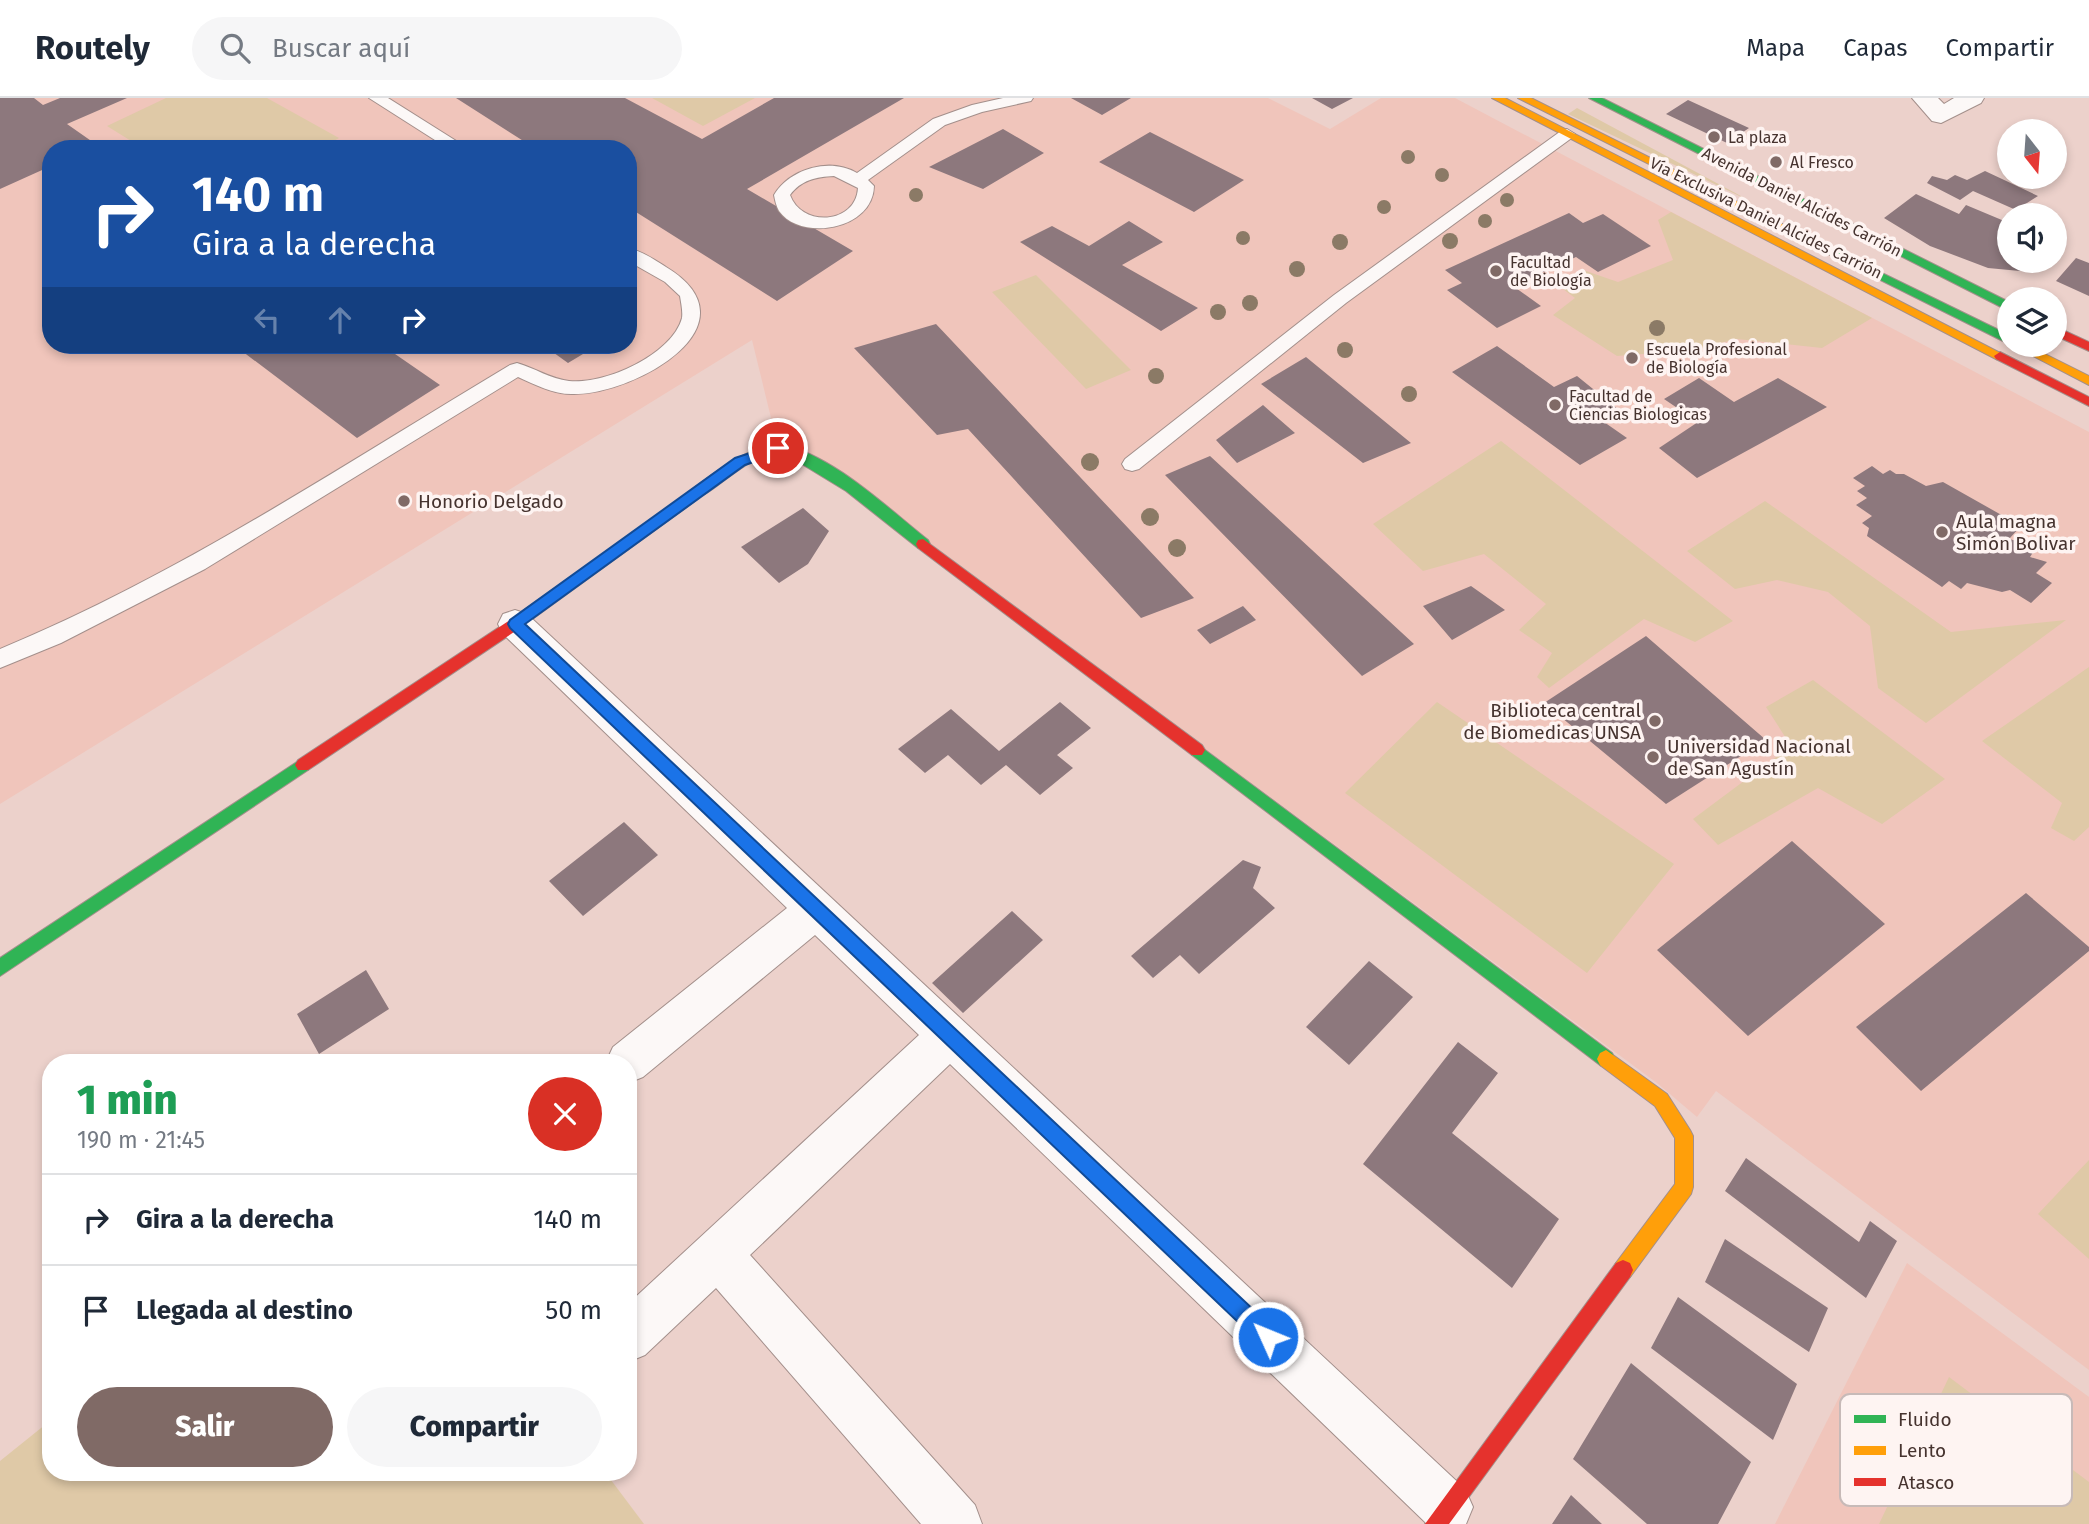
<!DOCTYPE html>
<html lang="es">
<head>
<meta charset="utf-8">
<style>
  :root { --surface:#fff; --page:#f6f6f7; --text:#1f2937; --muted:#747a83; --line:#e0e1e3; --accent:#806a66 }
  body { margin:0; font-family:"Fira Sans",sans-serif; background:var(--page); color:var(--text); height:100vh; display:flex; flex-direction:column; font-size:26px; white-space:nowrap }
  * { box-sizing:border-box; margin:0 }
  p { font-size:23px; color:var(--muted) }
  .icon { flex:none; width:38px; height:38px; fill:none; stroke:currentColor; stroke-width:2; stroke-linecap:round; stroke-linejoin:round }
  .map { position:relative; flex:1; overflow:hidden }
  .details { position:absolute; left:42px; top:956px; width:595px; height:427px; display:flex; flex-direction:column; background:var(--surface); border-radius:28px; box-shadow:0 4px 10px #0003 }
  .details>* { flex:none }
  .top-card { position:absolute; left:42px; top:42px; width:595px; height:214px; border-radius:28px; box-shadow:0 4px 10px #0003; background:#1a4fa0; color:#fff; overflow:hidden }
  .needle { width:46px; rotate:163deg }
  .fabs { position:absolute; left:1997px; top:21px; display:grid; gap:14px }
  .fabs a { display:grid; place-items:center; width:70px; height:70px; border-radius:50%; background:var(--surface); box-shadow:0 4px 10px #0003; font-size:35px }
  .pin { position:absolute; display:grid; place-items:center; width:60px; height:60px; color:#fff; margin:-30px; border:4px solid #fff; border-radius:50%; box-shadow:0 2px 7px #0007 }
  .me { position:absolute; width:77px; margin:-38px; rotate:314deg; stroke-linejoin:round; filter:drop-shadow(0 0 5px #0008) }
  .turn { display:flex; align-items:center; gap:24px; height:147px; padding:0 35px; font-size:32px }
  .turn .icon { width:91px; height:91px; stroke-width:2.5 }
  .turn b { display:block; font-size:49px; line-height:60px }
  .lanes { display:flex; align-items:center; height:66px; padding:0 35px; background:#0003; justify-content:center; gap:35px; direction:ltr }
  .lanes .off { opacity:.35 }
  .round { display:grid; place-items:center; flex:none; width:74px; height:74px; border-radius:37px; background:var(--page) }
  .head { display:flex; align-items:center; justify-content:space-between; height:119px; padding:0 35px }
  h1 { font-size:42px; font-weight:800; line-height:52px; color:#1e9e55 }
  .cta { display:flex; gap:14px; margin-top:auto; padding:14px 35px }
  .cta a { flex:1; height:80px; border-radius:42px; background:var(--accent); color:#fff; font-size:28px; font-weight:800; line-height:80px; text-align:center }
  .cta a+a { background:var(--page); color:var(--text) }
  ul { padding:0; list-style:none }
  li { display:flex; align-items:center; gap:21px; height:91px; padding:0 35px; border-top:2px solid var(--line) }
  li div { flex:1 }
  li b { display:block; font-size:26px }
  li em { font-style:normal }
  header { display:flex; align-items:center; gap:42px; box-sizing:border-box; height:98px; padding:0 35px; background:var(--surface); border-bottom:2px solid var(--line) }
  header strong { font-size:33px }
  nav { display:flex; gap:38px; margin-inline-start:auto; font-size:24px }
  .search { width:490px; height:63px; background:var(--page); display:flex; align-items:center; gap:18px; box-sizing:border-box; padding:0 24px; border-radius:38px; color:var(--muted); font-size:26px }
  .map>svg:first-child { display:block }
  .built { fill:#f0c5bb; fill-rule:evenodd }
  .green { fill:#dfc9a7 }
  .building { fill:#8d787d }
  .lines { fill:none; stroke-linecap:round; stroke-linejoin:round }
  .lane-casing { stroke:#a38f8b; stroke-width:2 }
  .street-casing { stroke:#a38f8b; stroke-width:2 }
  .fast-casing { stroke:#a38f8b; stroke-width:2 }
  .slow-casing { stroke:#a38f8b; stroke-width:2 }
  .jam-casing { stroke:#a38f8b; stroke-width:2 }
  .lane { fill:#fcf8f7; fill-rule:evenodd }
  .street { fill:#fcf8f7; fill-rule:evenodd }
  .fast { fill:#30b455; fill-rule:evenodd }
  .slow { fill:#ff9f0a; fill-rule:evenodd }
  .jam { fill:#e5322d; fill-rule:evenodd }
  .tree { fill:#8b7a66 }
  .route { fill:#1a73e8; stroke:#114b97; stroke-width:2 }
  .poi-dot { fill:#806a66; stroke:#fef4f2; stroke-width:2.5 }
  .labels { text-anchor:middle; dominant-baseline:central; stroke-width:7; stroke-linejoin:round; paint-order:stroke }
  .far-poi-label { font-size:16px; fill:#46332f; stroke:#fef4f2; text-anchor:start }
  .far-street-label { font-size:16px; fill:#46332f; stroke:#fef4f2 }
  .poi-label { font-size:19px; fill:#46332f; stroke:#fef4f2; text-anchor:start }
  .key { fill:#fef4f2; stroke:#c7bab8; stroke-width:2 }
  .key-label { font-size:19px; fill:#46332f }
</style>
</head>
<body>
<header>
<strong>Routely</strong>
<div class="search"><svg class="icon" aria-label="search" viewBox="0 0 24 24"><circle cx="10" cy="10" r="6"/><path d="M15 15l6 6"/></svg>Buscar aquí</div>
<nav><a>Mapa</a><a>Capas</a><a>Compartir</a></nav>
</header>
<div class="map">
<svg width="2089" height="1426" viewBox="0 0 2089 1426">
  <rect width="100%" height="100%" fill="#ecd1cb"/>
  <path class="built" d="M0,0H1268L1330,31L1381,0H1455L2089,334V1272L1716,993L1697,1019L1657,985L774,332L752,242L0,706ZM51,51H628V247H51Z
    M1907,1165L2089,1299V1426H1775Z"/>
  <path class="green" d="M166,0H267L339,40L320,51H144L107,28Z
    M652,0H755L703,28Z
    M1577,10L1752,104L1568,16Z
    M1671,114L1872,220L1822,250L1737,241L1693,252L1617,258L1553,217L1575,200L1555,185L1583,172L1618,184L1673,162L1658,122Z
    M1036,177L1131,272L1086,291L992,194Z
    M1501,343L1733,523L1695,544L1644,521L1549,590L1537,579L1552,555L1519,532L1546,506L1484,456L1423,473L1373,426Z
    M1765,403L1951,534L2066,522L1926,625L1878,590L1870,528L1828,494L1777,482L1735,491L1687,453Z
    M2089,569V729L2074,743L2051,730L2062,705L1982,643Z
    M1813,582L1945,681L1882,726L1818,690L1718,747L1693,721L1791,648L1766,609Z
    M1437,604L1674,766L1587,875L1345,695Z
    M2089,1062V1161L2038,1116Z
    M1949,1279L2089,1384V1426H1879Z
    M51,1322V1374H605L644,1426H0V1363Z"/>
  <path class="building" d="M0,0H34L43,7L60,0H127L67,26L97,47L89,51H51V68L0,91Z
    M456,0H625L702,41L774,0H904L747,91L853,153L777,203L628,109V51H536Z
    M1071,0H1131L1102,17Z
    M1312,0H1353L1332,11Z
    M1688,2L1749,30L1727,45L1666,16Z
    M1003,31L1044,55L983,91L929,69Z
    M1150,34L1244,82L1194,114L1099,64Z
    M1985,73L2038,98L2016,112L1973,93L1960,102L1927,85L1932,78L1947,82L1955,77L1967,82Z
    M1916,96L1959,116L1966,107L2009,125V163H2028L2020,173L1988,170L1930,148L1884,120Z
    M1569,115L1583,125L1603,116L1651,148L1598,174L1576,159L1513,188L1541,208L1497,230L1447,192L1462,185L1445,172Z
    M1129,123L1163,144L1122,167L1198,210L1161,233L1020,144L1052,128L1089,148Z
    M2076,160L2089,165V198L2056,183Z
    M936,226L1194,500L1141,520L968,331L937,337L854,250Z
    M234,247H382L440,287L357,340Z
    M543,247H598L568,265Z
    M1497,248L1554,289L1577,278L1624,316L1604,324L1627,340L1580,367L1452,274Z
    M1306,259L1411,345L1363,365L1261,286Z
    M1699,280L1734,304L1778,280L1827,309L1697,380L1659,350L1698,324L1664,301Z
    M1263,307L1295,335L1237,365L1216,342Z
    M1210,358L1414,546L1362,578L1165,377Z
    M1872,368L1883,376L1890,372L1896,376H1904L1926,388L1943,384L2021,428L2009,441L2037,448L2030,459L2047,464L2036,475L2052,485L2031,505L2010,492L2002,494L1967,485L1961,491L1949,483L1942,489L1867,438L1869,430L1862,425L1872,418L1856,407L1867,400L1857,393L1865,388L1853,380Z
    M803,410L829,433L808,466L779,485L741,449Z
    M1471,488L1505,512L1452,542L1423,508Z
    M1243,508L1256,522L1210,546L1197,532Z
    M1646,538L1766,642L1666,706L1544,605Z
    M1060,604L1091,630L1057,657L1073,670L1040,697L1006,667L981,687L948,657L925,675L898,651L951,611L999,653Z
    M624,724L658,757L583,818L549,783Z
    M1792,743L1885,826L1748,938L1657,852Z
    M1243,762L1261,769L1253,790L1275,810L1199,876L1180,857L1153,880L1131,858Z
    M2026,795L2089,849V853L1921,993L1856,929Z
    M1012,813L1043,842L963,915L932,885Z
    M1369,863L1413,899L1349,967L1306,929Z
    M366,872L389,911L319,956L297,916Z
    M1458,944L1498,975L1452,1035L1559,1121L1512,1190L1363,1066Z
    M1746,1060L1859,1144L1870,1123L1897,1143L1866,1200L1725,1093Z
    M1725,1141L1828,1210L1809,1254L1705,1184Z
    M1678,1199L1797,1286L1773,1342L1651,1250Z
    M1631,1265L1751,1364L1718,1426H1647L1573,1361Z
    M1571,1397L1602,1426H1552Z"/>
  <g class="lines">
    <g class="lane-casing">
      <path id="lane" d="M369,0H388L469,51H449Z
        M1003,0H1033L1031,3L982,14L945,27L868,82L874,88C873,132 801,144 779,113C776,108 775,102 774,97C790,71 829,59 857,75L933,21L972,7ZM834,78L858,90C856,126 802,130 790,97C801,82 816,79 834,78Z
        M1567,31L1575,36L1573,39L1346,205L1139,371L1132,373L1125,371L1122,366L1125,361L1334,197L1561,33Z
        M628,150C642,153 655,162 666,169C760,226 636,296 574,296C555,297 536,287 518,279L205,471L61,545L0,570V551C180,477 344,366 510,267L517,265C535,270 550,281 569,283C604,287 672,257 682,220C683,213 681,205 680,198L665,184L628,163Z"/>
    </g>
    <g class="street-casing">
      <path id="street" d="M1912,0H1938L1944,6L1954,0H1984L1981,5L1941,25L1932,23Z
        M515,512L527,516L1465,1391L1473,1409L1466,1426H1427L950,966L750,1157L975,1407L982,1426H921L716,1190L645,1257L628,1264V1206L919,937L815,837L643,979L628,985V964H606L613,949L787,810L503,536L498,526L503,516Z"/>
    </g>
    <g class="fast-casing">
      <path id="fast" d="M1589,0H1602L2009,204V213Z
        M1800,135L2009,237V246L1796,140L1794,138Z
        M777,345C832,356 885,408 928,442L930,446L928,450H918L846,393L787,357C747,348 711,405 689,400V394C717,373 743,352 777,345Z
        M1197,646L1612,955L1615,961L1612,967L1606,970L1600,967L1192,657L1189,652L1192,647Z
        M303,660L308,662L311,667L308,672L0,878V860Z"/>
    </g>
    <g class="slow-casing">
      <path id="slow" d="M1492,0H1505L2006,258L2000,262L1996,261Z
        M1518,0H1531L1806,138L1796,140Z
        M2012,247H2027L2089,278V287Z
        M1606,952L1667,996L1690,1032L1693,1038V1089L1691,1096L1630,1179L1623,1182L1616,1179L1613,1172L1616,1165L1675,1086V1040L1655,1008L1600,967L1597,961L1600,955Z"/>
    </g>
    <g class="jam-casing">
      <path id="jam" d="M2054,228L2089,244V253L2054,237Z
        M2000,254L2089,299V308L1996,261L1994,258Z
        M694,392L701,397L699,400L520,530L308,672H298L295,667L298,662L510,522Z
        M923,441L1202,647L1205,652L1202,657H1192L918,450L916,446L918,442Z
        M1623,1162L1630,1165L1633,1172L1630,1179L1449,1426H1425L1616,1165Z"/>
    </g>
    <use href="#lane" class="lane"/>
    <use href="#street" class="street"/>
    <use href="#fast" class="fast"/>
    <use href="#slow" class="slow"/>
    <use href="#jam" class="jam"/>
  </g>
  <g class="tree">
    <circle cx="1408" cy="59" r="7"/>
    <circle cx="1442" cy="77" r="7"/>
    <circle cx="916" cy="97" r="7"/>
    <circle cx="1507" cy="102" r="7"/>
    <circle cx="1384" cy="109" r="7"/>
    <circle cx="1485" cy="123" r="7"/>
    <circle cx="1243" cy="140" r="7"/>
    <circle cx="1450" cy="143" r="8"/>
    <circle cx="1340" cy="144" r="8"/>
    <circle cx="1297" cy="171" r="8"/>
    <circle cx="1250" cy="205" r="8"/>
    <circle cx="1218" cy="214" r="8"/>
    <circle cx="1657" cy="230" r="8"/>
    <circle cx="1345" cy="252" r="8"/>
    <circle cx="1156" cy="278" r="8"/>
    <circle cx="1409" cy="296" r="8"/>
    <circle cx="1090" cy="364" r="9"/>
    <circle cx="1150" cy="419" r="9"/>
    <circle cx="1177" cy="450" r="9"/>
  </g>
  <path class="route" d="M778,346L784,350L782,354L745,367L525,526L1275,1232L1278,1239L1275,1246L1268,1249L1261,1246L510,530L508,526L510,522L735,360Z"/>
  <g class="poi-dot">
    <circle cx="1714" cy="39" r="7"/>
    <circle cx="1776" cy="64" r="7"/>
    <circle cx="1496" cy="173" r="7"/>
    <circle cx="1632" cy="260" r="7"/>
    <circle cx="1555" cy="307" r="7"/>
    <circle cx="404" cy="403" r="7"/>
    <circle cx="1942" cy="434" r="7"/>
    <circle cx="1655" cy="623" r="7"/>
    <circle cx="1653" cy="659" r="7"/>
  </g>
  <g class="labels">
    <g class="far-poi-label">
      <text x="1728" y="39">La plaza</text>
      <text x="1790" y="64">Al Fresco</text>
      <text x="1510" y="164">Facultad<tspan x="1510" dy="18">de Biología</tspan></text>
      <text x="1646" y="251">Escuela Profesional<tspan x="1646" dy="18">de Biología</tspan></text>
      <text x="1569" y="298">Facultad de<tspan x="1569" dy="18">Ciencias Biologicas</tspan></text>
    </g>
    <g class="far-street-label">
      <text transform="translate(1802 104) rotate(27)">Avenida Daniel Alcides Carrión</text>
      <text transform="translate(1766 120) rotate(26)">Vía Exclusiva Daniel Alcides Carrión</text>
    </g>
    <g class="poi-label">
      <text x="418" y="403">Honorio Delgado</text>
      <text x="1956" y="423">Aula magna<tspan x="1956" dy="22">Simón Bolivar</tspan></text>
      <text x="1641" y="612" text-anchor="end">Biblioteca central<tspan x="1641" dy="22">de Biomedicas UNSA</tspan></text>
      <text x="1667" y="648">Universidad Nacional<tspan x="1667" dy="22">de San Agustín</tspan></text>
    </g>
  </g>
  <rect x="1840" y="1296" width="232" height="112" rx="10" class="key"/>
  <rect x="1854" y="1317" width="32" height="8" fill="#30b455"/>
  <rect x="1854" y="1348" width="32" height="9" fill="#ff9f0a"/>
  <rect x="1854" y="1380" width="32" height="8" fill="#e5322d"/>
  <g class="key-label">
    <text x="1898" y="1328">Fluido</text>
    <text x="1898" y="1359">Lento</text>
    <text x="1898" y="1391">Atasco</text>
  </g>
</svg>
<div class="fabs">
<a><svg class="needle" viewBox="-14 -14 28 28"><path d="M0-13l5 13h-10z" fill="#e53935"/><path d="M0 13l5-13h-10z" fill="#747a83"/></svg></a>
<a><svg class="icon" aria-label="sound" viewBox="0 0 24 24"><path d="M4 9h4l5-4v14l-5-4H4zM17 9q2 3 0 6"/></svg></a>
<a><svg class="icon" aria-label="layers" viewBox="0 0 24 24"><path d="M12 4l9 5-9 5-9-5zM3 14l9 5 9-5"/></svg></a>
</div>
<div class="pin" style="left:778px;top:350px;background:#d93025"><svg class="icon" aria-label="arrive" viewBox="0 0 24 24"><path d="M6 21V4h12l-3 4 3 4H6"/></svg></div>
<svg class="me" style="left:1268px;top:1239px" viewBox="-20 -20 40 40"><circle r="17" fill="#1a73e8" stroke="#fff" stroke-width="3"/><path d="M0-11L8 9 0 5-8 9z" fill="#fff"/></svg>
<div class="top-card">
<div class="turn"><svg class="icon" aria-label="right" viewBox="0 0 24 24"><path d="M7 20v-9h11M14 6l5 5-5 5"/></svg><div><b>140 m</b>Gira a la derecha</div></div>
<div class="lanes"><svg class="icon off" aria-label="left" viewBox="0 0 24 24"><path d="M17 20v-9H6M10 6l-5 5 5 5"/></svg><svg class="icon off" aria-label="ahead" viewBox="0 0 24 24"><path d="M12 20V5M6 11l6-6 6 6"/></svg><svg class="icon" aria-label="right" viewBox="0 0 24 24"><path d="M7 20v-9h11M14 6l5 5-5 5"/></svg></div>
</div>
<section class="details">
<div class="head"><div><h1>1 min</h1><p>190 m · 21:45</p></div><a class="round" style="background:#d93025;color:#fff"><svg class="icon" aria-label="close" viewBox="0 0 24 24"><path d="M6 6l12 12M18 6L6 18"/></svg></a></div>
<ul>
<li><svg class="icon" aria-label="right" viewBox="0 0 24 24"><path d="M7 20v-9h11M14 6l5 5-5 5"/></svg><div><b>Gira a la derecha</b></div><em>140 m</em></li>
<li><svg class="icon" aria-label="arrive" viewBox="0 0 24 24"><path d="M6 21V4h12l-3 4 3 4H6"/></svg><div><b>Llegada al destino</b></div><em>50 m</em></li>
</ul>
<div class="cta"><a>Salir</a><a>Compartir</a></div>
</section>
</div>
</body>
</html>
